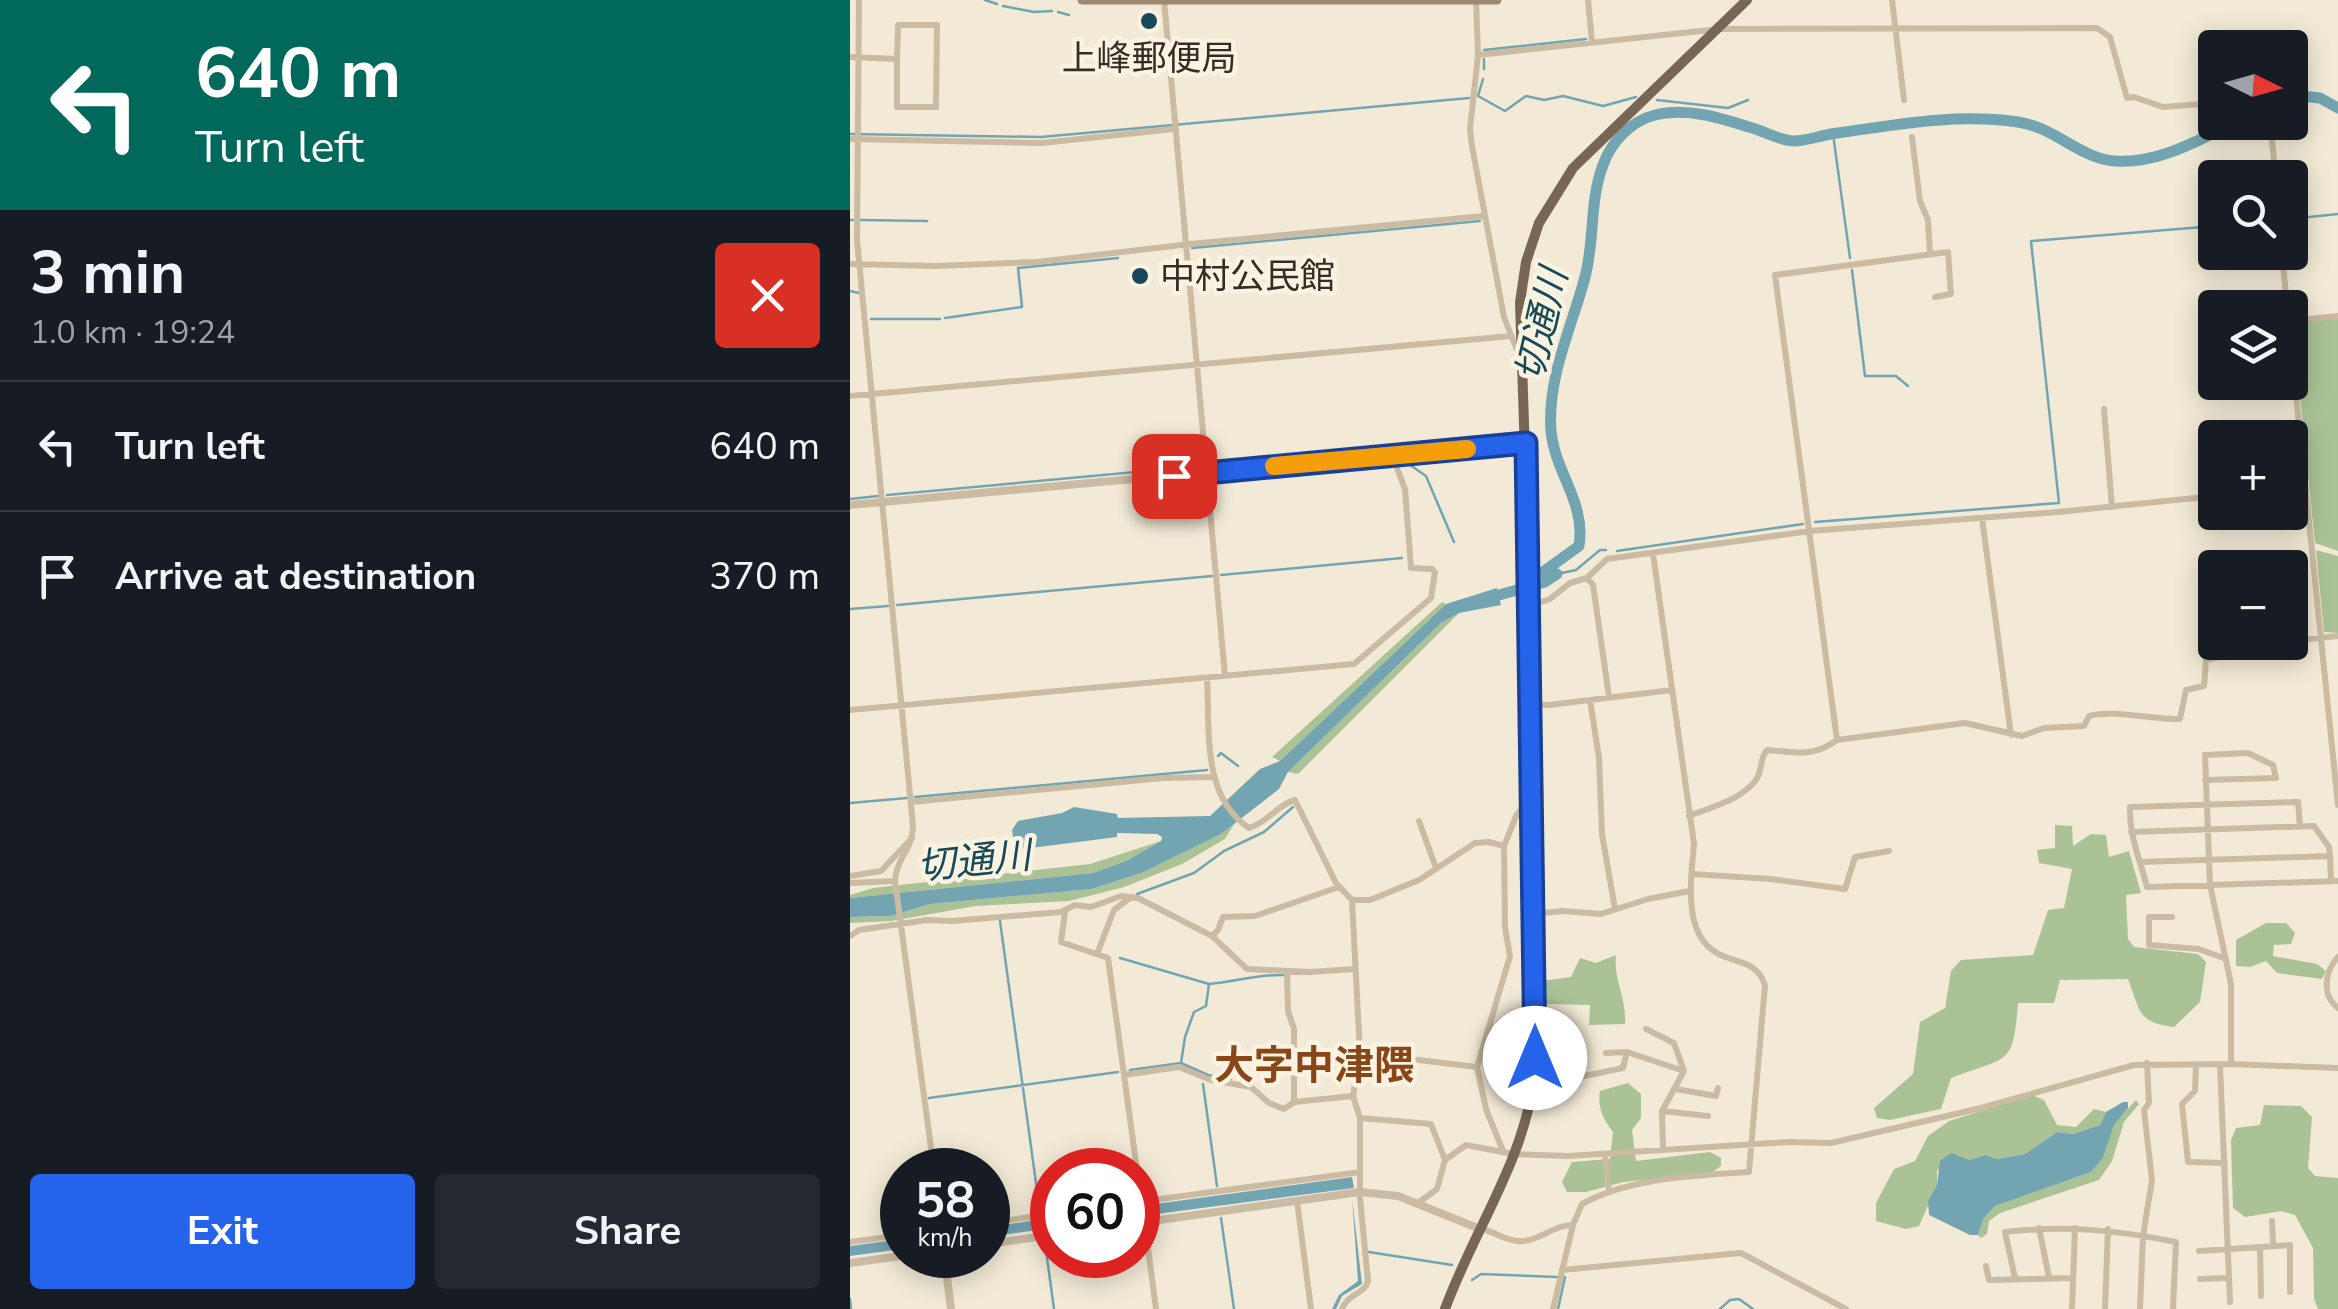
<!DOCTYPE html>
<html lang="en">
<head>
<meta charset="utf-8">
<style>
  :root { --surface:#171b24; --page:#242831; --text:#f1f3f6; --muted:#9ea1a6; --line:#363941; --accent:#2563eb }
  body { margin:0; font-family:"Nunito Sans","Noto Sans JP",sans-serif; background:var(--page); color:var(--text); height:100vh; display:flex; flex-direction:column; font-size:38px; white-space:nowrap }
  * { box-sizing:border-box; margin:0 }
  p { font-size:32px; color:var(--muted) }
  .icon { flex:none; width:55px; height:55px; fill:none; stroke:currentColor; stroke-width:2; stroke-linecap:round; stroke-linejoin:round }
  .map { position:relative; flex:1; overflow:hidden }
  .details { display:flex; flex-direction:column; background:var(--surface); width:850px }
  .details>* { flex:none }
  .hud { background:#00695c; color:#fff; overflow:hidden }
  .needle { width:65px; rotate:95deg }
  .tools { position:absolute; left:1348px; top:30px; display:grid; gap:20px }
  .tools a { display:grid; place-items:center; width:110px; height:110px; border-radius:10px; background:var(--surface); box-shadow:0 5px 25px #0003; font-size:50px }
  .speed { position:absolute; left:30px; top:1148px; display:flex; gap:20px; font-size:50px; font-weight:700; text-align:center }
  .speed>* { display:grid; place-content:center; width:130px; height:130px; border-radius:50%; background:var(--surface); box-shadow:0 5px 25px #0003; line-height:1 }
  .speed small { font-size:25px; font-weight:400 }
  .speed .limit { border:15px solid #d22; background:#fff; color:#111 }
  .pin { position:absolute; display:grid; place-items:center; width:85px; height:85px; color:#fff; margin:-42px; border-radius:20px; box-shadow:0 5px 15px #0006 }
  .me { position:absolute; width:110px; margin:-55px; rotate:0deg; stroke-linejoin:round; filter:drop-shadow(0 0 8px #0008) }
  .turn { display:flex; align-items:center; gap:35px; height:210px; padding:0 30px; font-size:45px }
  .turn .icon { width:130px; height:130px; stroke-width:2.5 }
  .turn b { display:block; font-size:70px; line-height:85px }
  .round { display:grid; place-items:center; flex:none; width:105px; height:105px; border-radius:10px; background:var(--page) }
  .headline { display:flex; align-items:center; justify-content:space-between; height:170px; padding:0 30px }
  h1 { font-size:60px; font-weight:700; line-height:75px }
  .primary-button { display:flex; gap:20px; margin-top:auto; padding:20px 30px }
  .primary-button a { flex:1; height:115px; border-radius:10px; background:var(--accent); color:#fff; font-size:40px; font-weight:700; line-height:115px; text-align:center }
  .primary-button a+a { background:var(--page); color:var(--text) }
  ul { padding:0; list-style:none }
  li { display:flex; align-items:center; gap:30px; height:130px; padding:0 30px; border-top:2px solid var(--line) }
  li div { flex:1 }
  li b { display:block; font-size:38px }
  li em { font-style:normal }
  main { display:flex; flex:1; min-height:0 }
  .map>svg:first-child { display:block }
  .green { fill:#abc296 }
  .water { fill:#73a4b1 }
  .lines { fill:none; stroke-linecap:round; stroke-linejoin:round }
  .stream { stroke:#73a4b1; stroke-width:2.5 }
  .river { stroke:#73a4b1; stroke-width:11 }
  .minor { stroke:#cabba2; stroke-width:6 }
  .tertiary { stroke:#cabba2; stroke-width:8 }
  .secondary { stroke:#9e8a73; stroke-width:9 }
  .primary { stroke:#786655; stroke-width:10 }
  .route-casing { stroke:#184099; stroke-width:25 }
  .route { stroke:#2563eb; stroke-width:18 }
  .slow { stroke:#f59e0b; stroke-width:18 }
  .poi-dot { fill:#184958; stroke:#faf3e2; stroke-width:4 }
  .labels { text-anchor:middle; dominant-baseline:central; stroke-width:9; stroke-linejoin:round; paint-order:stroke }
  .poi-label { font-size:35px; fill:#342c25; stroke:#faf3e2 }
  .water-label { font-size:38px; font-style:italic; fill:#184958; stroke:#faf3e2 }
  .quarter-label { font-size:40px; font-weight:bold; fill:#884619; stroke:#faf3e2 }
</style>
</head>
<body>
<main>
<section class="details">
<div class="hud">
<div class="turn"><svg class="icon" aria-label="left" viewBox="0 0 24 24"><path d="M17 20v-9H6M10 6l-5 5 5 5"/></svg><div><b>640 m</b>Turn left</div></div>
</div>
<div class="headline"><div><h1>3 min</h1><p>1.0 km · 19:24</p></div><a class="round" style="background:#d93025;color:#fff"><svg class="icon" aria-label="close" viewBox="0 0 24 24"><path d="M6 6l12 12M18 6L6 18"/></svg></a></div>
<ul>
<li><svg class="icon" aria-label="left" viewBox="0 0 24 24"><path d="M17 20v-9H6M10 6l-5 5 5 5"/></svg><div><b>Turn left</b></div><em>640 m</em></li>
<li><svg class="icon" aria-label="arrive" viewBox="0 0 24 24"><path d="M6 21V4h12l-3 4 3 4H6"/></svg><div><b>Arrive at destination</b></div><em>370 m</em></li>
</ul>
<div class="primary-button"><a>Exit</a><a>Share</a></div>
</section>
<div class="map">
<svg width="1488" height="1309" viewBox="0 0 1488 1309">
  <rect width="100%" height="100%" fill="#f2ead6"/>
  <path class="green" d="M1488,315V551L1465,543L1442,318Z
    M1466,550L1488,556V633L1474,632Z
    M592,602L596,604L430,761L422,757Z
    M609,613L448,774L438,772L591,623Z
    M384,824L375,839L332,864L274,887L219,901L126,906L41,921L0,923V917L41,916L80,904L242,889L294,872L371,834Z
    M1205,825L1222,826L1223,846L1241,834L1256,835L1259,857L1279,851L1291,893L1276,895L1278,939L1284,947L1348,954L1356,962L1350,1002L1324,1027C1287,1023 1290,1010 1278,979L1210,980L1204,1003H1168C1163,1067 1159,1056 1101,1078L1091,1109L1040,1120L1027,1118L1024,1108L1063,1074L1070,1022L1095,1008L1101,971L1111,960L1183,955L1198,910L1214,908L1222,869L1189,863L1187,850L1205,848Z
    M311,841L276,861L243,873L0,898V895L23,888L240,864Z
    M1416,923H1436L1445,933L1441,944L1424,945L1423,956L1467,964L1476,971L1472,979L1427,973L1416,961L1400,967L1386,966V940Z
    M766,955C763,979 777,999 775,1024L739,1025L740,1005L694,1004L691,981L721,977L730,958L746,963Z
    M778,1083L791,1094V1118L782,1130L786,1161L860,1152L871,1158V1166L861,1173L773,1182L736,1192H717L712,1182L722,1162L760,1159L763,1132C753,1119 747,1107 750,1091Z
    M1182,1095L1194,1100L1207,1125L1226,1127L1244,1109L1256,1112L1250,1125L1223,1134L1207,1132L1175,1154L1147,1159L1135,1155L1087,1170V1185L1069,1226L1056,1229L1026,1221V1203L1044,1169L1065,1161L1078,1136L1099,1121Z
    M1286,1100L1289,1104L1274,1122L1262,1161L1249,1180L1150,1213L1139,1221L1137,1234L1131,1238L1128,1235L1134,1218L1145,1206L1241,1172L1253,1158L1264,1124Z
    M1414,1105L1451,1106L1462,1117L1458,1168L1465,1176L1488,1178V1309H1468L1464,1299L1463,1248L1445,1215L1431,1211L1395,1217L1383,1208L1381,1140L1386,1128L1410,1125Z"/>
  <path class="water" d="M647,588L651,605L609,613L591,623L438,772L429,789L371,834L294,872L242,889L80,904L41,916L0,917V898L243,873L276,861L311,841L312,837L307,834L267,833V837L173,849L164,842L162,830L168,821L212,813L224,807L267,814L268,818L360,816L410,769L430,761L596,604Z
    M1273,1102H1278V1108L1264,1125L1253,1158L1241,1172L1145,1206L1134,1218L1128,1235H1120L1079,1215L1078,1201L1087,1185L1090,1161L1101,1153L1119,1160L1135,1155L1147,1159L1175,1154L1207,1132L1223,1134L1250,1125L1256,1112Z
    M502,1177L504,1188L299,1215V1212L288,1213V1209L298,1208V1205Z
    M502,1198L512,1284L492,1296L486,1309H482L489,1295L508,1281Z
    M202,1218V1228L138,1237V1227Z
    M52,1239V1249L0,1256V1246Z"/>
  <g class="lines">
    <path class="stream" d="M135,0L147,4
      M153,6L184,12L202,11
      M208,12L219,15
      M634,50L736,39
      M634,69V59
      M633,79L628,96L655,111L676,96L694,100L713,96L753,106L786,97
      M807,100L878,108L898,100
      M0,134L191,137L619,98
      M983,134L1000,258
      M1440,219L1488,214
      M0,220H3
      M11,220L77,221
      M342,248L630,221
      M1002,270L1015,376H1046L1058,386
      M0,291L9,293
      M95,318L172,307L168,268L268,258
      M21,319H90
      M553,460L576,476L604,542
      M360,465L667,438
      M37,495L351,466
      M0,499L28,496
      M965,522L1209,503L1181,241L1365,226
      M767,551L953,524
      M707,574L726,570L750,550H756
      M371,575L552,558
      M47,605L362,576
      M0,609L38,606
      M368,756L371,753L388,766
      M65,797L357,770
      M0,803L57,798
      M287,894L344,873L374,851L414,832L443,807
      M150,921L190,1212
      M270,958L359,984
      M331,1063L358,1075L381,1079
      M280,1070L331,1063L335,1037L344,1012L356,1006L359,984C385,982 408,974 434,975
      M353,1084L367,1186
      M79,1098L268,1072
      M371,1218L384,1309
      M195,1243L204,1309
      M519,1252L602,1265
      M622,1280L631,1274L707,1277
      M0,1299L1,1309
      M708,1309L715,1277
      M870,1309L880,1300L889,1299L903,1309"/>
    <path class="river" d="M1440,95L1470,98L1488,108
      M635,599L695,582L707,574L693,572L729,546C736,502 705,473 701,431C697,377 722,327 735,277C745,240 739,202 753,165C761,142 781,121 805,115C838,106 877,120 908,130C919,134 933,141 944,141C956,141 969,136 981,134C1044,125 1104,113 1168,122C1204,127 1231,159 1265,161C1308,164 1349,140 1386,122"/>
    <path class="minor" d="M9,0L7,240L63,826C63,849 46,859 45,881L84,1170
      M314,0L375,676
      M626,0L628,55L620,129L622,146L654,317L670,358
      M738,0L742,42
      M1042,0L1054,100
      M628,55L869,29L1247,28L1260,37L1277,98L1284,97L1313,107L1365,103
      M0,57L47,59L48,25H87L86,107H47V59
      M1440,84H1442
      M1421,131L1426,178
      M1062,137L1070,201L1078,220L1080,253
      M0,139L192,143L324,129
      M1432,252L1437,308
      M0,264L86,266L187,262L340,244L634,216
      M1440,321L1488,316
      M1440,336L1488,805
      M0,396L661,336
      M1254,409L1262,507
      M1440,489L1455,487
      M1132,518L1161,735
      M737,578L743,585L759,697
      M680,606L700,599L720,583L737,578L757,559L960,531L1208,512L1365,496
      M1440,641L1488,636
      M357,678C360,728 351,797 399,828C417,823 428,804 445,800L486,883L502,900H520L569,880L625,843L639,842L654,846
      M740,700L749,758L752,834L765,909
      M679,704L699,705L822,690
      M0,710L504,664L581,598L585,572L582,569L561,568L555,489L542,455
      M987,740L925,275L1098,252L1101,294L1085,297
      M1355,780L1426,778L1423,765L1398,753L1355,755L1360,885L1381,984V1064
      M61,802L314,778L364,777
      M839,816C861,807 891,800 906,780C913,770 909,759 917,750C946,752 962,758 987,740L1115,723L1172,736L1194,728L1234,726L1239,716C1259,709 1306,720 1330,719L1336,690L1354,686L1356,660L1434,642
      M569,821L586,868
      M1450,827L1448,802L1280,807C1279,836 1290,859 1297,887L1488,881
      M1281,832L1464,826L1479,847L1480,856
      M1290,862L1480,856L1481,881
      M842,874L920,879L995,889L1005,857L1039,851
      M0,876L31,871L62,838
      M0,883L45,881
      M215,912L211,942L258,958L287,1170
      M684,914L713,911L751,914L798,899L840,891
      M1322,917H1299V945L1349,949L1376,959
      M0,936L9,930L77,920L102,921L211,912L225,905L241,907L271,896L288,898L362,936L397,969L460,972L504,969
      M362,936L368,930L373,917L405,916L489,887
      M247,954L264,910L281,897
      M1488,957C1475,971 1471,995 1488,1008
      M437,971L438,1011L444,1029V1102
      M796,1029L824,1043L834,1071
      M510,1053L627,1067
      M756,1053L777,1052
      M1346,1065L1345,1091L1332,1104L1338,1162L1375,1163
      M1370,1065L1380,1302
      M274,1075L329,1067L361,1080L401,1087L419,1103L434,1109L444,1102L503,1096
      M685,1078L720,1079L773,1068L777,1052L834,1071L812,1111L813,1150
      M826,1089L866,1096L868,1088
      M812,1111L858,1116
      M510,1118L581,1124L595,1160
      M653,1151L636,1109L627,1067L660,956L655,928L654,846L667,814L678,802
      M755,1156L759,1192
      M288,1173L306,1309
      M447,1201L461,1309
      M288,1202L510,1172
      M568,1203L587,1189L595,1160L616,1145L663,1154L718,1156L939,1142L981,1143L1131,1108L1284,1065L1381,1064L1488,1068
      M1422,1221L1423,1246
      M138,1223L202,1214
      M723,1225L732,1204C781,1177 845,1176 899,1172L915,985C907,963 893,964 873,956C831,939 841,880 844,844L803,554
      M1189,1228L1199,1277
      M632,1229C646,1232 659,1243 674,1241C692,1239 704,1225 723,1225L703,1309
      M0,1242L52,1235
      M1410,1247L1411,1296
      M1349,1251L1440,1245V1292
      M1136,1266L1139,1280L1223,1278
      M712,1270L891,1253L996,1309
      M1165,1278L1155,1232C1216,1225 1266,1230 1326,1242L1323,1309
      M1350,1279L1378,1278
      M492,1309C497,1294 514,1295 518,1281L510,1198V1118L503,1096L510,1053L502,900
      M1222,1309L1225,1228
      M1255,1309L1258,1229
      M1290,1309L1293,1236L1302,1180L1294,1110L1299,1103L1297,1063"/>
    <path class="tertiary" d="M0,505L676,443
      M288,1223L510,1192L548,1196L630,1229
      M138,1244L202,1235
      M94,1255L101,1309
      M0,1263L58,1255"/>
    <path class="secondary" d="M232,0H647"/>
    <path class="primary" d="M595,1309C623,1232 674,1161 684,1078L678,739L680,606L670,302L676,262L689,223L723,168L897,0"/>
  </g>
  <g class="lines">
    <g class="route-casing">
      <path id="route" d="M324,476L676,443L685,1058"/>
    </g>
    <use href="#route" class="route"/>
    <path class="slow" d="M424,466L617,449"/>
  </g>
  <g class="poi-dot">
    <circle cx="299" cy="21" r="10"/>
    <circle cx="290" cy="276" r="10"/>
  </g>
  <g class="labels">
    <g class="poi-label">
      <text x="299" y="58">上峰郵便局</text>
      <text x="310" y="276" text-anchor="start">中村公民館</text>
    </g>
    <g class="water-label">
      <text transform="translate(692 325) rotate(-77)">切通川</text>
      <text transform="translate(124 861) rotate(-6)">切通川</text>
    </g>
    <g class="quarter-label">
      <text x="464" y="1066">大字中津隈</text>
    </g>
  </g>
</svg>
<div class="tools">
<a><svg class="needle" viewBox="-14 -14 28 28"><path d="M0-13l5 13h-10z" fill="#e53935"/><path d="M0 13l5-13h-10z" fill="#9ea1a6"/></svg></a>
<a><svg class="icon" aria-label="search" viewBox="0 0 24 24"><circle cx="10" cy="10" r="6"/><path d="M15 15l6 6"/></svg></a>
<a><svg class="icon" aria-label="layers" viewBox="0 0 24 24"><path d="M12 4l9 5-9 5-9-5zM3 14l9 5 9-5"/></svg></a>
<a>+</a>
<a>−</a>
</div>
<div class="speed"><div>58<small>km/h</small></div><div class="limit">60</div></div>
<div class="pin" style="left:324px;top:476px;background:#d93025"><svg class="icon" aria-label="arrive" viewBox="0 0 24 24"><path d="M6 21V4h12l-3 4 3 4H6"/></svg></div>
<svg class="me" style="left:685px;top:1058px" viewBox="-20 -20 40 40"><circle r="19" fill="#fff"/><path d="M0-13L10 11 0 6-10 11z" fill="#2563eb"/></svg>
</div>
</main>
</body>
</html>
